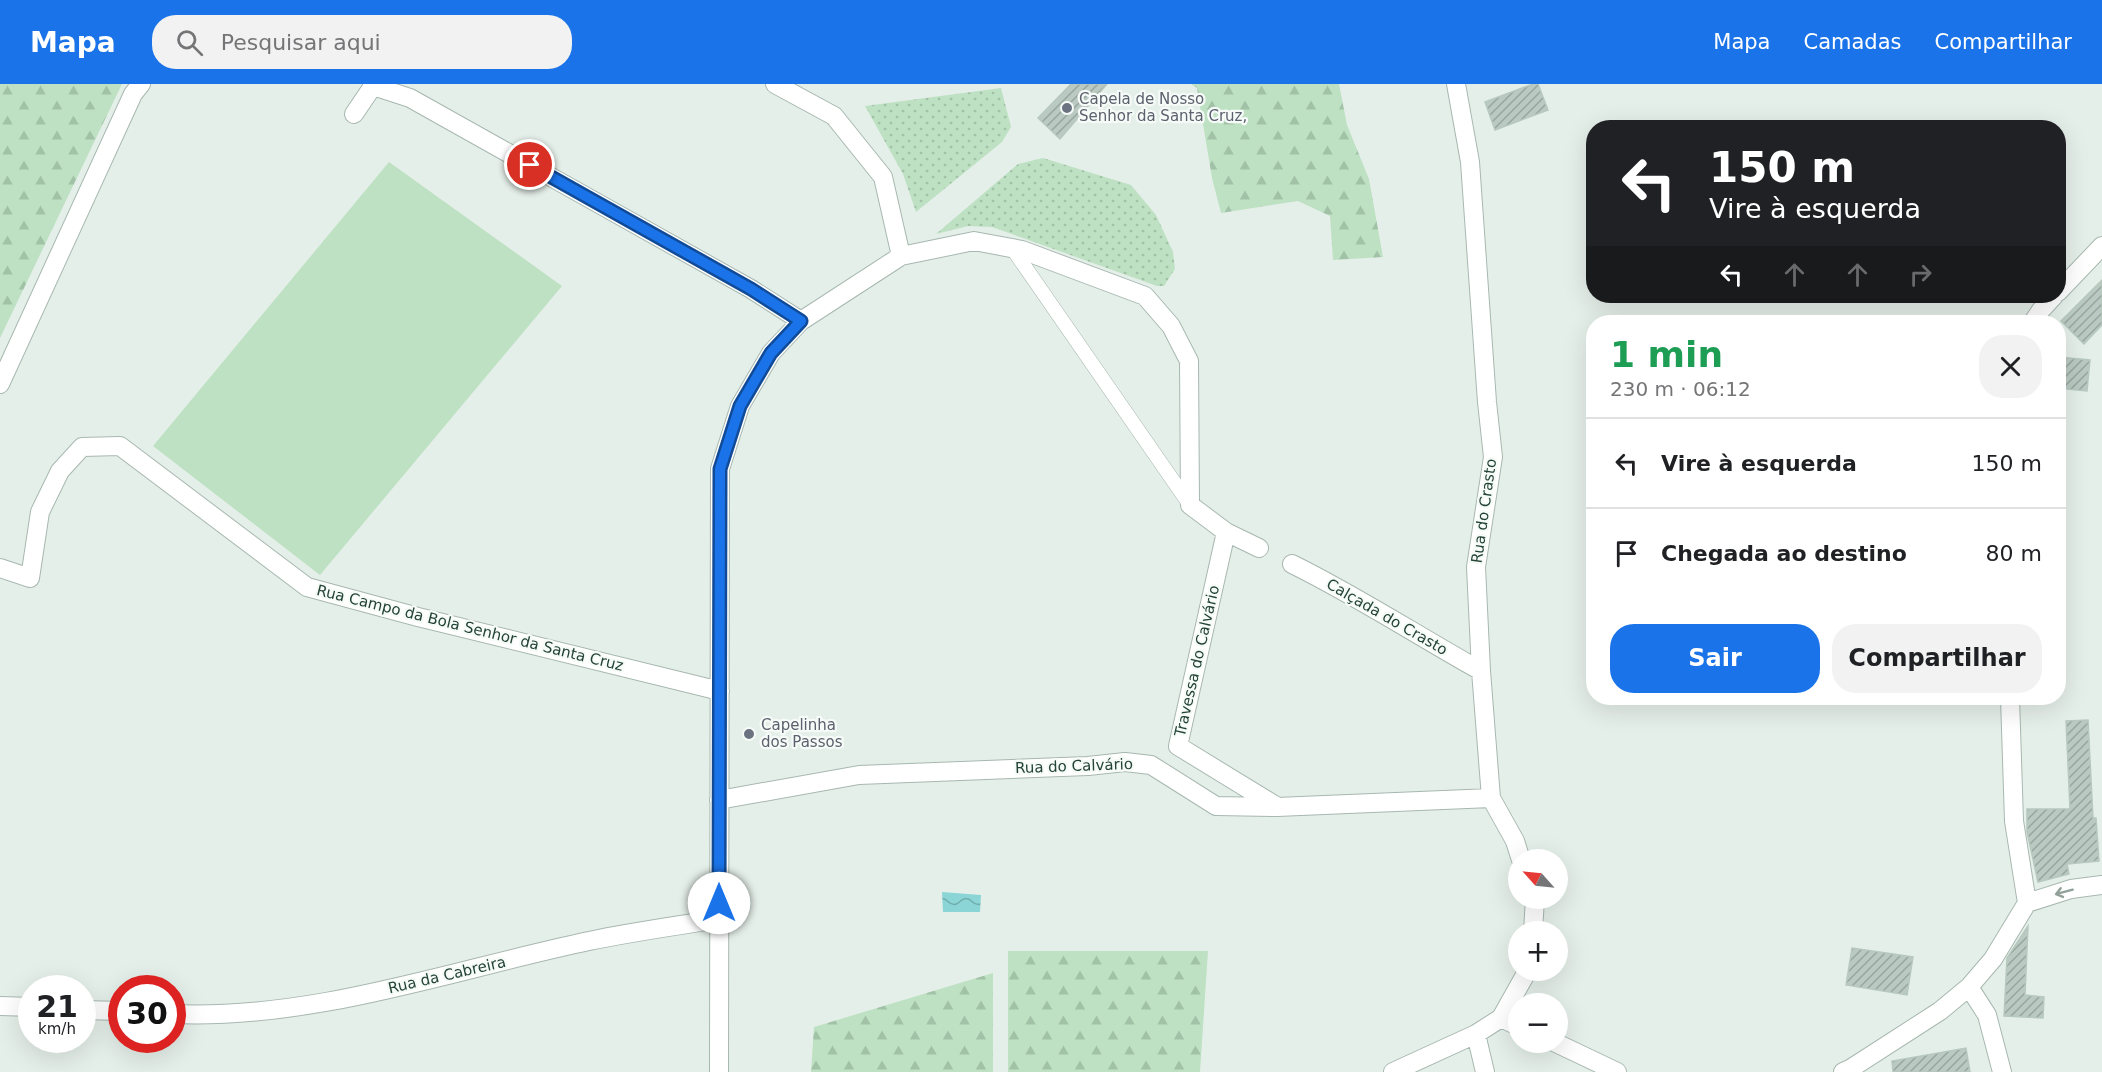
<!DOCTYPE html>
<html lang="pt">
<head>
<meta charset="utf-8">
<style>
  :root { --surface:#fff; --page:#f2f2f2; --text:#202124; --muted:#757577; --line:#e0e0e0; --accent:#1a73e8 }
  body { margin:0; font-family:"DejaVu Sans",sans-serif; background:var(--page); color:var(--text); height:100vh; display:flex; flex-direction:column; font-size:22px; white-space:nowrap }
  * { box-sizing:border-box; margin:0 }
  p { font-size:20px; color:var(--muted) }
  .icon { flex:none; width:33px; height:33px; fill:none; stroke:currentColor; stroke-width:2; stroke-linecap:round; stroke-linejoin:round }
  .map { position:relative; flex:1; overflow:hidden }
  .details { position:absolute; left:1586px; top:231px; width:480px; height:390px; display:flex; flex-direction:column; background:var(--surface); border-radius:24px; box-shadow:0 6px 24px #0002 }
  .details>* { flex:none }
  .top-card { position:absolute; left:1586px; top:36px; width:480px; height:183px; border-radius:24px; box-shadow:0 6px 24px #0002; background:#202124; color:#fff; overflow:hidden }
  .needle { width:39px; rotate:297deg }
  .buttons { position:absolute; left:1508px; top:765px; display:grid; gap:12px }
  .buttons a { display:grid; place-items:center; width:60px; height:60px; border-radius:50%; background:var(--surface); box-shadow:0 6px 24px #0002; font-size:30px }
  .speed { position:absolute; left:18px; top:891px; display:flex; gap:12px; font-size:30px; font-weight:700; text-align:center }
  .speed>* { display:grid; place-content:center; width:78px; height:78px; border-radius:50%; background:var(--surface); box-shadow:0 6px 24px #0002; line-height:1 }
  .speed small { font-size:15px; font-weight:400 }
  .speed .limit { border:9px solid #d22; background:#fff; color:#111 }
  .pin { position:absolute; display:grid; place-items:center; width:51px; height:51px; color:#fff; margin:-26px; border:3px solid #fff; border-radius:50%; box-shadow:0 2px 6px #0007 }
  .me { position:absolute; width:66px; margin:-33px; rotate:0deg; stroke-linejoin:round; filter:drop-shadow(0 0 4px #0008) }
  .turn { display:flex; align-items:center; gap:21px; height:126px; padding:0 24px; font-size:27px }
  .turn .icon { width:78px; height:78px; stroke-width:2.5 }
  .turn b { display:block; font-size:42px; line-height:51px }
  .lanes { display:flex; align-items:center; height:57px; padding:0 24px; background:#0003; justify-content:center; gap:30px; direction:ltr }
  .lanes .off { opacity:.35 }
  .round { display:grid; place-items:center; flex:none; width:63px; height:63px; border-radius:24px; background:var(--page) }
  .summary { display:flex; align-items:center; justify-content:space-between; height:102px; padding:0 24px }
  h1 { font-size:36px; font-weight:700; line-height:45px; color:#1e9e55 }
  .primary-button { display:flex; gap:12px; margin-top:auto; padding:12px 24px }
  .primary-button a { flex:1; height:69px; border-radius:24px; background:var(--accent); color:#fff; font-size:24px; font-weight:700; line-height:69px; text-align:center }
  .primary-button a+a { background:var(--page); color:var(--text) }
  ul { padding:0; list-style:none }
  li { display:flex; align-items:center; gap:18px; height:90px; padding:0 24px; border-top:2px solid var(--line) }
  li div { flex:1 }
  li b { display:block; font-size:22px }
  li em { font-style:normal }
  header { display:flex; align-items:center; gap:36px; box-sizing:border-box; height:84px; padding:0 30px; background:var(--accent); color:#fff }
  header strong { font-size:28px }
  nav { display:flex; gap:33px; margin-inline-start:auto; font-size:21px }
  .search { width:420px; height:54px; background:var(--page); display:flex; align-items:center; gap:15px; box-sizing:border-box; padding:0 21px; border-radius:24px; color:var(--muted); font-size:22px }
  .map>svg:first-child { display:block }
  .grass { fill:url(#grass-dots) }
  .forest { fill:url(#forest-firs) }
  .park { fill:#bde1c2 }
  .water { fill:url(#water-waves) }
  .building { fill:url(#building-hatch); stroke:#b7c9bf; stroke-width:1.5 }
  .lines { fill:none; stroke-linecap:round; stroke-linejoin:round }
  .lane-casing { stroke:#a7b8b0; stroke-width:15 }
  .street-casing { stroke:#a7b8b0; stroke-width:20 }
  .lane { stroke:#fff; stroke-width:14 }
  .street { stroke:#fff; stroke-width:18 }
  .oneway { stroke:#91a19a }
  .route-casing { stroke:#114b97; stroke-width:15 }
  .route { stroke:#1a73e8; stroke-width:10 }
  .worship-dot { fill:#6b7280; stroke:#f6fbf8; stroke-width:2 }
  .labels { text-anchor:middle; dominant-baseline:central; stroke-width:4.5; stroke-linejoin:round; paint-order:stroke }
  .worship-label { font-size:15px; fill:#5b616d; stroke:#f6fbf8; text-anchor:start }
  .street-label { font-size:15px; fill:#234336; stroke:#f6fbf8 }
</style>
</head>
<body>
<header>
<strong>Mapa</strong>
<div class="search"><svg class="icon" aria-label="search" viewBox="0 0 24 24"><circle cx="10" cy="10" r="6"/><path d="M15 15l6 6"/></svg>Pesquisar aqui</div>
<nav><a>Mapa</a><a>Camadas</a><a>Compartilhar</a></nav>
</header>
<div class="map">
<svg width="2102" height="988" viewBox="0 0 2102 988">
  <defs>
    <pattern id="grass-dots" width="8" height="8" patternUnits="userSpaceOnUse" patternTransform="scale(1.5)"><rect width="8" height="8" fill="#bde1c2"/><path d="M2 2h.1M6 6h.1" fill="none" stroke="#a2c2a7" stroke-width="1.8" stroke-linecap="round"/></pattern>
    <pattern id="forest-firs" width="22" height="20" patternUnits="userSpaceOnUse" patternTransform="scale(1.5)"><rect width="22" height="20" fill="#bde1c2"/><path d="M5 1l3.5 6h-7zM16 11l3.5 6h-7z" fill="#a2c2a7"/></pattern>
    <pattern id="water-waves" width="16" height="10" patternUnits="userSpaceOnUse" patternTransform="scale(1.5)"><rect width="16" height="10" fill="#8bd5d6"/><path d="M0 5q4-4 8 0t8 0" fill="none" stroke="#71aeae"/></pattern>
    <pattern id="building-hatch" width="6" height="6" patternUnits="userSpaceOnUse" patternTransform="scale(1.5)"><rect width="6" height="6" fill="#bacac2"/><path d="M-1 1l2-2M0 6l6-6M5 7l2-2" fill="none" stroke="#97a69e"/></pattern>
  </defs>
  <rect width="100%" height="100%" fill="#e5efe9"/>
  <path class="grass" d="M1001,4L1011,43L1002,58L916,128L903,90L865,22Z
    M1043,74L1131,101L1156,131L1173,168L1175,185L1164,202H1157L992,143L968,142L936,150L1018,80Z"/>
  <path class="forest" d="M0,0H122L0,254Z
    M1191,0H1339L1347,41L1369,95L1383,173L1333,176L1330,132L1298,117L1221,129L1212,94L1197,4Z
    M1008,867H1208L1200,988H1008Z
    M993,889V988H811L814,943Z"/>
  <path class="park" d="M389,78L562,202L320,491L153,362Z"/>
  <path class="water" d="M942,808L981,811L980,828H943Z"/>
  <path class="building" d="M1071,0H1107L1060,55L1038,34Z
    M1533,0H1538L1548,26L1495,46L1485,18Z
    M2102,196V241L2084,260L2061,237Z
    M2058,273L2090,276L2087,307L2058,304Z
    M2088,636L2093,734H2096L2099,777L2067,780L2069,790L2038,798L2027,748V725H2070L2066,637Z
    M2028,842L2025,911L2044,913L2043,934L2004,932L2007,874Z
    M1852,864L1913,873L1907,911L1846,901Z
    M1966,964L1970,988H1893L1892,977Z"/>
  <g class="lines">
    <g class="lane-casing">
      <path id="lane" d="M1012,164L1190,421"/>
    </g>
    <g class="street-casing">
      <path id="street" d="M775,0L834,32L883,93L901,172
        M1456,0L1470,78L1487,318L1493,373L1476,483L1481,587L1491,714L1515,757L1521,776
        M354,30L373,2L410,14L751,205L801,237
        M2058,208L2102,162
        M2033,238L2041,226L2054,212
        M0,300L133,10L141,0
        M1226,448L1178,662L1276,722
        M1292,480C1357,512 1418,552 1481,587
        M0,484L30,494L40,428L60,387L82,363L120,362L307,503L418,533L720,607
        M2010,614L2014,737L2027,819
        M719,716L859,691L1088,682L1125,678L1151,681L1216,722L1277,723L1491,714
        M1533,848L1535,814
        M1969,903L1987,931L2002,988
        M0,922L32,923
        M82,926L122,927
        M172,930C315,936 451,886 589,857C632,848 676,842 719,835
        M1501,934L1518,942
        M1476,950L1485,988
        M1554,958L1617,988
        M719,988L720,385L740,322L771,269L801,237L901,172L974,157L1022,166L1145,212L1171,242L1189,277L1190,421L1226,448L1259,464
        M1393,988L1476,950L1501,934L1528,886
        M1843,988L1850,985L1940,927L1969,903L1993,875L2027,819L2071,805L2102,801"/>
    </g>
    <use href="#lane" class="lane"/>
    <use href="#street" class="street"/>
  </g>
  <defs><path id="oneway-shaft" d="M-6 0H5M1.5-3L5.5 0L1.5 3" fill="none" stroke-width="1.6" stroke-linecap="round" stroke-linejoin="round" transform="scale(1.5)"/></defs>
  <use class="oneway" href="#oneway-shaft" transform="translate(2064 808) rotate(165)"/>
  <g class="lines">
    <g class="route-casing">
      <path id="route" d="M530,81L751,205L801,237L771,269L740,322L720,385L719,819"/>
    </g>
    <use href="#route" class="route"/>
  </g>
  <g class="worship-dot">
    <circle cx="1067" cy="24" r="6"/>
    <circle cx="749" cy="650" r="6"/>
  </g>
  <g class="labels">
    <g class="worship-label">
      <text x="1079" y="15">Capela de Nosso<tspan x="1079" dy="17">Senhor da Santa Cruz,</tspan></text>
      <text x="761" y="641">Capelinha<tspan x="761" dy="17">dos Passos</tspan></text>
    </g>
    <g class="street-label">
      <text transform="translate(1484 427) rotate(-82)">Rua do Crasto</text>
      <text transform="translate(1387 533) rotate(30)">Calçada do Crasto</text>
      <text transform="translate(470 544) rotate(14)">Rua Campo da Bola Senhor da Santa Cruz</text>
      <text transform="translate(1197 577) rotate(-77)">Travessa do Calvário</text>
      <text transform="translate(1074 682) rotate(-2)">Rua do Calvário</text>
      <text transform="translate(447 891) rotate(-13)">Rua da Cabreira</text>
    </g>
  </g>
</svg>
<div class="buttons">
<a><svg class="needle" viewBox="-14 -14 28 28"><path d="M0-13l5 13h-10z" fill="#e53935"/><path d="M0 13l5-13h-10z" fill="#757577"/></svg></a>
<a>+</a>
<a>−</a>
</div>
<div class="speed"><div>21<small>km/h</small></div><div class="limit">30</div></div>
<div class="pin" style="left:530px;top:81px;background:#d93025"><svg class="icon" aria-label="arrive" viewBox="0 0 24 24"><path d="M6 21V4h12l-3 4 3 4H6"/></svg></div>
<svg class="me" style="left:719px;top:819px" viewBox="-20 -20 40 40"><circle r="19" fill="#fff"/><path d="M0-13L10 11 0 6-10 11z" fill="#1a73e8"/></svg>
<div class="top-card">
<div class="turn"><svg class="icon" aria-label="left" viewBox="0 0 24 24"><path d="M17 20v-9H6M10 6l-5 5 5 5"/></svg><div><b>150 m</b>Vire à esquerda</div></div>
<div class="lanes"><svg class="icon" aria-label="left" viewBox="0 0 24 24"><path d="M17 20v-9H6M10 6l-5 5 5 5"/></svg><svg class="icon off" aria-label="ahead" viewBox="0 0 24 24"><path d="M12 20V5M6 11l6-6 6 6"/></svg><svg class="icon off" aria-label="ahead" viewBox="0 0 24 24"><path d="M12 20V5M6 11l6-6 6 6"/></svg><svg class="icon off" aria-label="right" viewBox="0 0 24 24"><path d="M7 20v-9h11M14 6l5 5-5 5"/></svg></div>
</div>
<section class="details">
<div class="summary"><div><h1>1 min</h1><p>230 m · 06:12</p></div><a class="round"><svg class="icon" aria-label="close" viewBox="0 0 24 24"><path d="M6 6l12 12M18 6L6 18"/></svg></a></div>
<ul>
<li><svg class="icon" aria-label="left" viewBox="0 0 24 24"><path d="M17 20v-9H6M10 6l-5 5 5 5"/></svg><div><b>Vire à esquerda</b></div><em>150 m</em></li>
<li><svg class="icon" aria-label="arrive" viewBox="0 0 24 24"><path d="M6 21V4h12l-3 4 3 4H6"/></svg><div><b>Chegada ao destino</b></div><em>80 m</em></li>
</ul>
<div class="primary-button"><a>Sair</a><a>Compartilhar</a></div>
</section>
</div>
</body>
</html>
